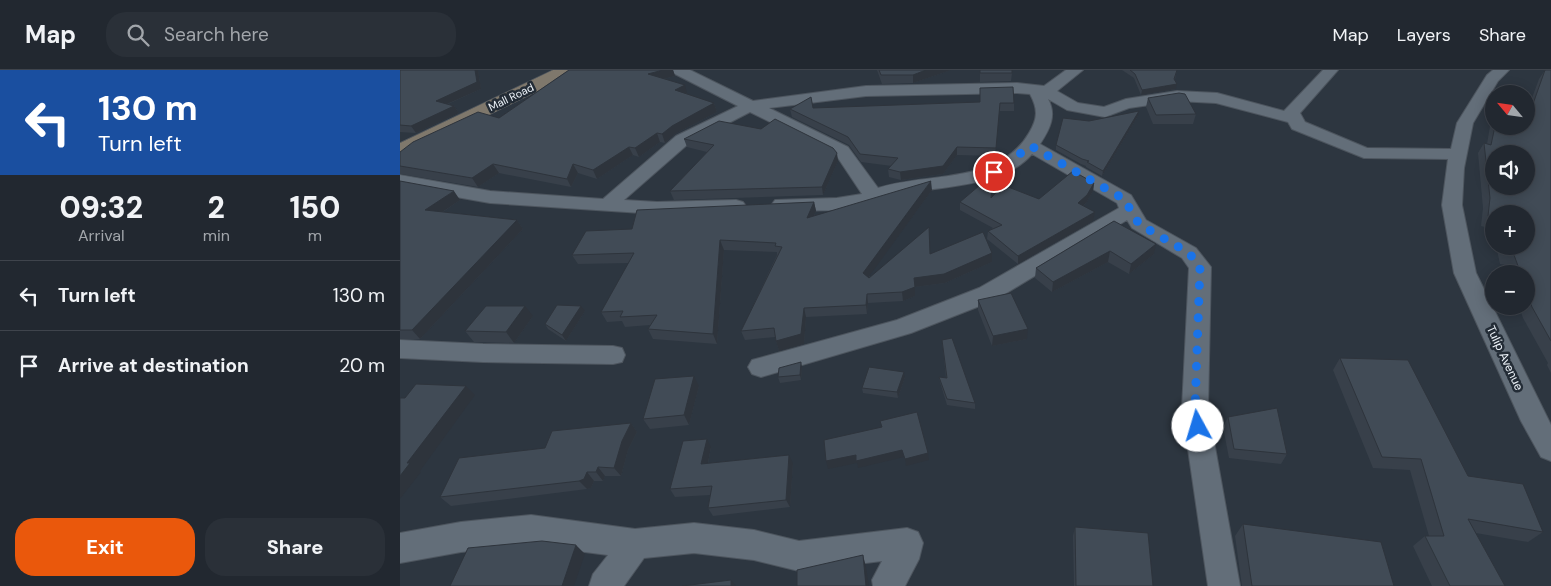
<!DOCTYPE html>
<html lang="en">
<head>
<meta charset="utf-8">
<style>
  :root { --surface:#222830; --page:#2a3038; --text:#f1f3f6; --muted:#a2a6ab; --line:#3f444c; --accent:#ea580c }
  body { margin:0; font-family:"DM Sans",sans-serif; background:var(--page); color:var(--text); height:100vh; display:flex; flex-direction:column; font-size:19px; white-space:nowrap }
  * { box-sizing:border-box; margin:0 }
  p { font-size:16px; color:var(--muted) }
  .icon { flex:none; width:28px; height:28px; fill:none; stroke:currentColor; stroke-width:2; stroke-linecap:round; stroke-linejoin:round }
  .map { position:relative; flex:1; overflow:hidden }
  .drawer { display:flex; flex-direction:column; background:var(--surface); width:400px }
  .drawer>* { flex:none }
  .guide { background:#1a4fa0; color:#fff; overflow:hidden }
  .needle { width:32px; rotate:299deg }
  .controls { position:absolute; left:1085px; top:15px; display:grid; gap:10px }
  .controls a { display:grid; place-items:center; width:50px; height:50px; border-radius:50%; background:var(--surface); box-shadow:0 2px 12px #0003,0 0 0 1px var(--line); font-size:25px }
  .pin { position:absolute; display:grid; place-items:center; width:42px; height:42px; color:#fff; margin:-21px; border:2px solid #fff; border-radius:50%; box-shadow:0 1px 5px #0007 }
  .me { position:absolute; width:55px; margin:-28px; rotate:354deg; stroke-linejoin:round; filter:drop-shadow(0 0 4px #0008) }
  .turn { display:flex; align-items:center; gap:18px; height:105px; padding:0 15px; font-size:22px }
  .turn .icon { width:65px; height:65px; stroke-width:2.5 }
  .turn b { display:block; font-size:35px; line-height:42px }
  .eta { display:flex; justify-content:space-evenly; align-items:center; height:85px; text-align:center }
  .eta b { font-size:30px; font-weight:800; line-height:35px }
  .action { display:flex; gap:10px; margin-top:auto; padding:10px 15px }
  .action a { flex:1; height:58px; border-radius:20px; background:var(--accent); color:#fff; font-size:20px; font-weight:800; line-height:58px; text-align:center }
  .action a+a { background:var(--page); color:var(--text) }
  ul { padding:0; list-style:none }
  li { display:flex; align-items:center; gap:15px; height:70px; padding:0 15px; border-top:1px solid var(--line) }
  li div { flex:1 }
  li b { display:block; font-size:19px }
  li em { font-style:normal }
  header { display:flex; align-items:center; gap:30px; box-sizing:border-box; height:70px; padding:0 25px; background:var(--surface); border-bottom:1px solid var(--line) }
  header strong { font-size:24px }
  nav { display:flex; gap:28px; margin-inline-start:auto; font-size:18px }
  .search { width:350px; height:45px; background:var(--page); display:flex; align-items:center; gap:12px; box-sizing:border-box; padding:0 18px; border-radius:20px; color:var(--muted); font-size:19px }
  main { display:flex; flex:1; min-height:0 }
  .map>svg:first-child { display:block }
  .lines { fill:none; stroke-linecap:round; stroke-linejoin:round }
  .street-casing { stroke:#4d555e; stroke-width:2 }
  .secondary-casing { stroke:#4d555e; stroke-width:1 }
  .street { fill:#636e79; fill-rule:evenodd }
  .secondary { fill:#7f786c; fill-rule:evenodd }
  .wall { fill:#38404a }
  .shaded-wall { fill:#2e343c }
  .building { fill:#414b56; stroke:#2e343c; fill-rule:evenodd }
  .route { stroke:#1a73e8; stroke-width:9; stroke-dasharray:0 16.2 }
  .labels { text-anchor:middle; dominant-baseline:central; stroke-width:5; stroke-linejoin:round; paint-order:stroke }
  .far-street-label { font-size:11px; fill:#edf3f9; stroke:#232c36 }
  .street-label { font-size:12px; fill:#edf3f9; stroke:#232c36 }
</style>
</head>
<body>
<header>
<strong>Map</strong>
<div class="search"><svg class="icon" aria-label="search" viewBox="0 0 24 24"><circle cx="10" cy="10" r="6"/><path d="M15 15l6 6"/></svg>Search here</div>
<nav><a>Map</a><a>Layers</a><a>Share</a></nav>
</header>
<main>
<section class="drawer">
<div class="guide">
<div class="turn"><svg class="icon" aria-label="left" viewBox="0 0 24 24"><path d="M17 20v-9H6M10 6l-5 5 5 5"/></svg><div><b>130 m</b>Turn left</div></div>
</div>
<div class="eta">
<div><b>09:32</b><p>Arrival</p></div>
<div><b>2</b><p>min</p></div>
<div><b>150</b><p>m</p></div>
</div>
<ul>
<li><svg class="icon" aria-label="left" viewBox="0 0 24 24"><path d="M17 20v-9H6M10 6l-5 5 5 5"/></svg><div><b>Turn left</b></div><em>130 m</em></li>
<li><svg class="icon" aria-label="arrive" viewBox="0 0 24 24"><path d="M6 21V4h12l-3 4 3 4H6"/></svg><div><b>Arrive at destination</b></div><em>20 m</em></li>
</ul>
<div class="action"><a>Exit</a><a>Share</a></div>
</section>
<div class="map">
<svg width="1151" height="516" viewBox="0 0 1151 516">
  <rect width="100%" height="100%" fill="#2d3640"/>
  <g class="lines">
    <g class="street-casing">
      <path id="street" d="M271,0H290L353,31L466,16L617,13L644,16L666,0H683L657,21L678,33L704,37L726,29L777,21L817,23L884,41L923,0H938L900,43L905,52L967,78L1051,79L1057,53L1087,5L1093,0H1109L1098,11L1073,53L1064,98L1062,135L1076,203L1151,355V391L1141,387L1121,351L1054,203L1042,135L1048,89L964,88L892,59L888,52L816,33L777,31L729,38L705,47L667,40L648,29C657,45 650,59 640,74L731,125L746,150L796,178L811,197L808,338L840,516H808L782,338L789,198L782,188L732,158L727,150L595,230L511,263L361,307L352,304L348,297L352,290L497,250L579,218L719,138L717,133L632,84C605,116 545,116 506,123C489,126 473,135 455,138C431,142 406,140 382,140L375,138L372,134L375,130L437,128L462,124L436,85L350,42L288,74L224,130L257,132L336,130L343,132L346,136L343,140L336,142L257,144L90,133L0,117V105L90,121L203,129L276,66L338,36L273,3ZM617,23L630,24C638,39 638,48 629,63C599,115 527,102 478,118L448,77L369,38L466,26Z
        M0,270L83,274L213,276L222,278L225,285L222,292L213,294L83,292L0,288Z
        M131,445L235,459L294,453L354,460L399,471L507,458L518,462L523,473L519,489L505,516H473L472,510L482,491L399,501L354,490L294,483L244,488L224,516H189L193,504L208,485L131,475L61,482L0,493V463L61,452Z"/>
    </g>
    <g class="secondary-casing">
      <path id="secondary" d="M153,0H176L173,4L7,85L0,87V73Z"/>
    </g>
    <use href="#street" class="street"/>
    <use href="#secondary" class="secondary"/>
  </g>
  <path class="wall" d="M0,0H78L81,19L48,34L54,36L59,43L16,63L0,62Z
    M169,0H273L275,6L264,9L287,23L286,24L314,33L317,42L275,64L265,73L260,72L239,87L233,85L197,109L178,103L171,117L99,103L78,117L0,104V82L99,48Z
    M477,0H551L513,13L482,14Z
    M580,0L612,3L611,11L580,12Z
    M722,0H777L775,9L776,19L741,25L734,8Z
    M1145,0H1151V303L1147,295L1148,293L1123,248L1119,236H1126V204H1109L1106,195L1100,194L1096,176H1126L1094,144V168L1092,159L1081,156L1083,138L1078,83L1084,73L1087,74L1091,50L1094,46V56H1126V44L1139,9Z
    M748,28L796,44L793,54H753L746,37Z
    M614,33V41H599L595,86L557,85L543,104L501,110L489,107L488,99L492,96L461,92L449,75L392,47L390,39Z
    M738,46L702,106L686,97V96L681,94L656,80V75L689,51Z
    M284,69L438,91L423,125L274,130L270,121L307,82L287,77Z
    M593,104L592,127L639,129L694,113L693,121L686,133L683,136L693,151L618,194L587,169L588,161L593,158L560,140V132Z
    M0,111L60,130L43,142L117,150L123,159L20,269H0Z
    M532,120L468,207L531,184L592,192L545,213L515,217V226L503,231L468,233L467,244L406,247L404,274L379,281L375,267L345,270L341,261L377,185V182L324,180L317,274L253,269L248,259L250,255L225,257L222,251L207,252L201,242L229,193L178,194L172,185L232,159L414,132L416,141L414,146Z
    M714,151L754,184L729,204L708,192L652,222L635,208L636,198Z
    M578,230L627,269L592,276L578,240Z
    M185,241L166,271L148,259L145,254Z
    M133,246L114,273L74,272L65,261Z
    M542,270L575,333V339L547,335L540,312L539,307L546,308Z
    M940,288L1068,406L1143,462L1128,472L1076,463L1105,516H1032L1013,476L1025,466H1029L1010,400L973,398L933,300Z
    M402,297L401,310L380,313L378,307Z
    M505,307L498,328L463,323L462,318Z
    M299,316L289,355L250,359L243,349Z
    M828,347L887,384L881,394L829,388L823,357Z
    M231,353L237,362L228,380L221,406H205L203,411H194L191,418L187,419L51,436L40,427L145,378Z
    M311,377L308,394L393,393L390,437L313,446L308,438L310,425L275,427L270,419Z
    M843,454L994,516H842L835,466Z
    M675,457L753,516H674L673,466Z"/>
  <path class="shaded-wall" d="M75,0H78L81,19L40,37L36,31Z
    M263,0H273L275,6L251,12L248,4Z
    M526,0H551L513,13V5Z
    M777,14L776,19L741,25L742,20Z
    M285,15L287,23L278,28L275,20Z
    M314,33L317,42L275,64L265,73L262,64L272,56Z
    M54,36L59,43L16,63L11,56Z
    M739,41L738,46L702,106L703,101Z
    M257,63L260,72L239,87L235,78Z
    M229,77L233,85L197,109L193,100Z
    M557,77V85L543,104L501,110L500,102Z
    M437,83L438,91L423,125L422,117Z
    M93,94L99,103L78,117L72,108Z
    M173,94L178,103L171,117L167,109Z
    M531,111L532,120L465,212L463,203Z
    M694,113L693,121L686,133L677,141L678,133Z
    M54,121L60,130L32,149L25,140Z
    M414,132L416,141L409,157L407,148Z
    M695,142L693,151L618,194V186Z
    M117,150L123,159L20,269L12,260Z
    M320,170L324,180L317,274L313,264Z
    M756,174L754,184L729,204L731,194Z
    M710,181L708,192L652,222L653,212Z
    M592,183V192L545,213L515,217V226L503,231L502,222L514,208Z
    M467,224L468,233L467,244L466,235Z
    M125,236L133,246L114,273L106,262Z
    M181,236L185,241L166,271L162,265Z
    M404,238L406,247L404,274L379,281L376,271Z
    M628,259L627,269L592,276L593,266Z
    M401,292L402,297L401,310L400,305Z
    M504,302L505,307L498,328L497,322Z
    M294,306L299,316L289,355L284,345Z
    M66,316L75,325L20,401L21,402L0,429V406L7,393Z
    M231,353L237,362L228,380L221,406L214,398L222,371Z
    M307,369L311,377L306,403L301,394Z
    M502,380L504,387L458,398L457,393L428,399L426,391L456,385Z
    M528,383L529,390L506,396L505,389Z
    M389,385L393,393L390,437L386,430Z
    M198,397L205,406L203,411L196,402Z
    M187,402L194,411L191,418L187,419L179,411Z
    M176,475L185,484L174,516H162Z
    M463,485L466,497L469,516H466Z
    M331,510L336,516H331Z"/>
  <path class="building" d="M0,0H75L77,12L36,31L54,36L11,56L0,55Z
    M169,0H263L248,4L285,15L275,20L314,33L272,56L262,64L257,63L235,78L229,77L193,100L173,94L167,109L93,94L72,108L0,96V82L13,72L78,42L99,48Z
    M479,0H526L513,5H481Z
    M580,0H612V3H580Z
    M730,0H777L774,9L777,14L742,20L735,4Z
    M1145,0H1151V271L1132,237L1126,221V204H1121L1114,185L1108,184L1106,176H1126V144H1094V148L1088,146L1090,128L1084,73L1091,75L1095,56H1126V48H1128ZM1094,84H1126V116H1094Z
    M613,17L614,33H600L596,78L557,77L543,96L500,102L488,99L498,88L460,84L448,67L390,39L411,27L413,38L580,32V18Z
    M779,23L785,24L796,44L756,45L748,28Z
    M739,41L703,101L687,92L689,91L682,89L656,75L663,48L689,51Z
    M375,49L433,78L437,83L422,117L270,121L314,75L284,69L319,51L361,59Z
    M673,101L694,113L687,125L678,133L695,142L618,186L588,161L602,155L560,132L593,104L591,128L603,115L639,129Z
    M0,111L54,121L25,140L117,150L12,260H0Z
    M531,111L463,203L469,208L529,157L530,184L583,162L592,183L544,204L514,208L515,217L502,222L467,224L466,235L404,238L401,264L376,271L374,258L341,261L382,177L375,176L376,173L320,170L313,264L248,259L257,245L220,247L223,241L201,242L234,183L172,185L186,161L232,159L237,140L414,132L407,148Z
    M714,151L756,174L731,194L710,181L653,212L636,198Z
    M611,223L628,259L593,266L578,230Z
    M157,235L181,236L162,265L145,254Z
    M86,236H125L106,262L65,261Z
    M552,268L575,333L547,329L539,307L547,308L542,270Z
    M940,288L1008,290L1068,406L1123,414L1143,462L1068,449L1105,516H1050L1025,466H1044L1021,389L982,387Z
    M401,292L400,305L378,307L379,298Z
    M469,297L504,302L497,322L462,318Z
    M294,306L284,345L243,349L255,309Z
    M16,314L66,316L7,393H10L0,406V328H5Z
    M877,338L887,384L834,379L828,347Z
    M517,342L528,383L505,389L502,380L456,391V385L426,391L424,370L482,357L480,351Z
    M231,353L222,371L214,398L198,397L196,402H187L184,409L179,411L40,427L59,388L145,378L152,361Z
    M307,369L301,394L389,385L386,430L308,438L312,416L270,419L283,371Z
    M843,454L981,472L994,516H852Z
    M675,457L748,463L753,516H676Z
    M142,471L176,475L162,516H50L68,478Z
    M463,485L466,516H397V500Z
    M331,510V516H282Z"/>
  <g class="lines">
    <path class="route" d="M594,102L631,76L724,129L739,154L789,183L800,197L795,338L798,356"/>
  </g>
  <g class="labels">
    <g class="far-street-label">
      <text transform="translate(111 27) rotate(-26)">Mall Road</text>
    </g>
    <g class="street-label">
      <text transform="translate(1105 288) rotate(65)">Tulip Avenue</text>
    </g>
  </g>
</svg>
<div class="controls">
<a><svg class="needle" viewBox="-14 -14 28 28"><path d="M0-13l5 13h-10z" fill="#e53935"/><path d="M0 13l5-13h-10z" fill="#a2a6ab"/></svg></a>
<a><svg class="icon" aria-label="sound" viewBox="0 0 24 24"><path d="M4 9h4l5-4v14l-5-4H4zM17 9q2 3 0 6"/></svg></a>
<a>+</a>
<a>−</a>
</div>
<div class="pin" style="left:594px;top:102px;background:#d93025"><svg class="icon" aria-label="arrive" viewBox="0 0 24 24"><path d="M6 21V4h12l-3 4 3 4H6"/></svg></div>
<svg class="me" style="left:798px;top:356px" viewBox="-20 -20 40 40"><circle r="19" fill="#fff"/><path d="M0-13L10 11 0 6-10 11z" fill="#1a73e8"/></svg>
</div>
</main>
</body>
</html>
